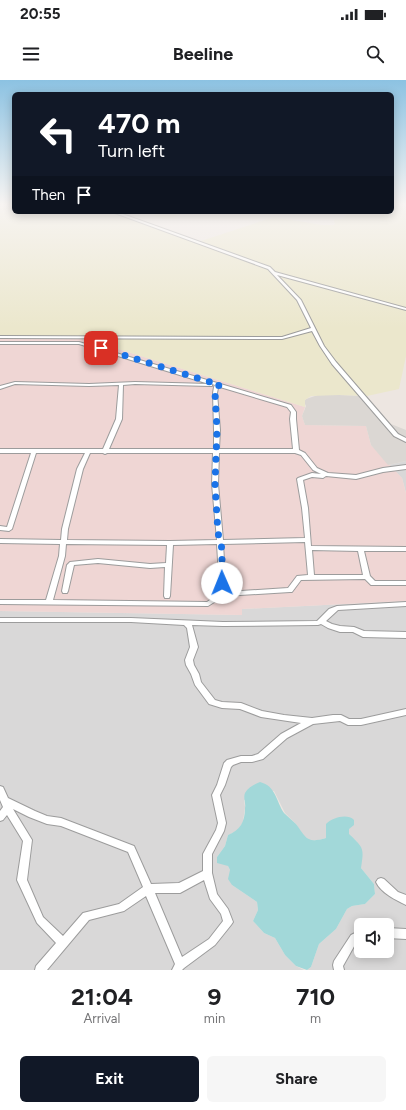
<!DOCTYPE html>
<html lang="en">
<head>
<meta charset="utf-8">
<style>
  :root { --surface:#fff; --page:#f6f6f6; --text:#202124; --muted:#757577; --accent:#111827 }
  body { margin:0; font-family:Figtree,sans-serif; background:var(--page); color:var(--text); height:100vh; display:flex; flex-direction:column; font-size:15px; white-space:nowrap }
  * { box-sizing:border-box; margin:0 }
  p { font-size:13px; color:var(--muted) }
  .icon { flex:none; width:22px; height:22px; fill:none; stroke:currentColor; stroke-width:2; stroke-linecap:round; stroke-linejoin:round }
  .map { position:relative; height:890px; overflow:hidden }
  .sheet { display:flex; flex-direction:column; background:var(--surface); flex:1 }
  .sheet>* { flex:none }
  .top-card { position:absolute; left:12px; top:12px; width:382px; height:122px; border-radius:6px; box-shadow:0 2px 10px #0003; background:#111827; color:#fff; overflow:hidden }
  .fabs { position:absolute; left:354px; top:838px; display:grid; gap:8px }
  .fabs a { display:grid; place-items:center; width:40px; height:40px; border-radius:6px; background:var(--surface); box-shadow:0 2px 10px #0003; font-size:20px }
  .pin { position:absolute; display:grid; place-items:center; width:34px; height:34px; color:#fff; margin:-17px; border-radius:8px; box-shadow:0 2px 6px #0006 }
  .me { position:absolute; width:44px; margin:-22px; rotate:359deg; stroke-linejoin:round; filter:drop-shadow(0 0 3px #0008) }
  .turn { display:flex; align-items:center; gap:14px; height:84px; padding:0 20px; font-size:18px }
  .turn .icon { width:52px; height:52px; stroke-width:2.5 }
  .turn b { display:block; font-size:28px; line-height:34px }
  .then { display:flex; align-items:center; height:38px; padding:0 20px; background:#0003; gap:8px; font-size:15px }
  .eta { display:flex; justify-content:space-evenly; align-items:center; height:68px; text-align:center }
  .eta b { font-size:24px; font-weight:700; line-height:28px }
  .button { display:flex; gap:8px; margin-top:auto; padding:8px 20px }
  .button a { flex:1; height:46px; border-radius:6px; background:var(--accent); color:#fff; font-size:16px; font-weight:700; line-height:46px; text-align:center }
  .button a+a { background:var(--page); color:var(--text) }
  .status { display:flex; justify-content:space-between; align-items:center; height:28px; padding:0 20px; background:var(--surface); direction:ltr }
  .status svg { height:11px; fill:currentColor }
  header { display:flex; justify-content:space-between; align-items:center; height:52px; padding:0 20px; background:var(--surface); font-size:18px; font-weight:700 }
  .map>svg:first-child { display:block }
  .residential { fill:#d9d8d8; fill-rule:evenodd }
  .military { fill:#efd6d4 }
  .airport { fill:#dbd7d3 }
  .farmland { fill:#ebe7cc }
  .water { fill:#a2d8d9 }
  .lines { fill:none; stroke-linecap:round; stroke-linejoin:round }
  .street-casing { stroke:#9c9c9c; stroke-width:2 }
  .street { fill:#fff; fill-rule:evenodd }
  .route { stroke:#1a73e8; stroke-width:7; stroke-dasharray:0 12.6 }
</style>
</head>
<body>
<div class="status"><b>20:55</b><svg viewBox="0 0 49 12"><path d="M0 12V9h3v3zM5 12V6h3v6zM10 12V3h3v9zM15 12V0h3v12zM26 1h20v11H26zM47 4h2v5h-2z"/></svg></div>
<header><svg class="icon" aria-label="menu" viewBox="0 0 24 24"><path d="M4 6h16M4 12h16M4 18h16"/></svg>Beeline<svg class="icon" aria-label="search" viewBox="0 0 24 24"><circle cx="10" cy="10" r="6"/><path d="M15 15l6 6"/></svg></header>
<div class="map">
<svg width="406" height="890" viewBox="0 0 406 890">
  <rect width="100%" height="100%" fill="#ede6e1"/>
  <path class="residential" d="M406,381V413L402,398L388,385Z
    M406,521V890H307L311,887L319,864L336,849L347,829L352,826L365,824L375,814L374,804L361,788L357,762L348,754L349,749L326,744V758L319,760H309L303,755L296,744L285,733L274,711L244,720L245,727L243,742L237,751L228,755L225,766L217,777L228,786L230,790L232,805L257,822L258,830L253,841L264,853L275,858L285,875L296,886L304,890H0V531L242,535V529ZM361,845H387V871H361Z"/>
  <path class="military" d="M0,258L86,259L305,327L302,336L305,345L366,346L371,365L402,398L406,413V521L242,529V535L0,531Z"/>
  <path class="airport" d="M339,315L367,316L391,344L406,350V381L388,385L371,365L366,346L305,345L302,336L306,326L304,322L306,319L318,315Z"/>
  <path class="farmland" d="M0,124H14V132H115L114,133L195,163L274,137L322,145H333L335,144L334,141L335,139H342L350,132H392V124H406V276L399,309L367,316L339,315L311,316L305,320V327L86,259L0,258Z
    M144,132H187L167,140Z"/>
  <path class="water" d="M260,702C276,706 276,721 284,733C288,737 292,740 296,744C306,757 306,764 326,758V744C332,738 347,733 354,740V745L349,749V754C364,768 364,768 361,788L374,804L375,814L365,824L352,826L347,829L336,849L319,864L311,887L307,890L296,886L285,875L275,858L264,853L253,841L258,830L257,822L232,805L228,799L230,790L228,786L217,783V777L225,766L228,755C240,750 245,742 245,728C246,723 243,718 245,713C248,707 255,704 260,702Z"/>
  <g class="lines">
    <g class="street-casing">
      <path id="street" d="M112,132H117L270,187L275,192L406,228V230L277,195L301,220L324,266L336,282L398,354L406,358V362L394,356L332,284L320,266L312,251L282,259L0,258V256L282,257L311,248L297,220L268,189Z
        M0,262H79L291,325L296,332V339L299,370L305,373L317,388L328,393L356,395L383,388L406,385V389L383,392L356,399L326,396L323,398L312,397L303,400L308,428L311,466L406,467V471H364L370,496L375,501H406V505H371L365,499L301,500L292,512H290L224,516L208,526L0,524V520H46L59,476L60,464L0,463V459L61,460L62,449L77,389L85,373H36L12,449L9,451L0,450V446L7,447L31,373H0V369H103L116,339L119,305L89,306L15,304L0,309V306L15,302L89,304L135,302L209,304L79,264H0ZM135,304L210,306H212V304L215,305L214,307L213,313L214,350V369H109L122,339L123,305ZM220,307L287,327L291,332L290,339L293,369H219L220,350L217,313L218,308ZM90,373H103L105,374L107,373H213L212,404L217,460L170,461L67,460L68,449L83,389ZM219,373H295L301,375L313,390L321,394L312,393L298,398L297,399L302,428L305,458L223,460L218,404ZM305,462L308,495L297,496L288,508L226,512L223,464ZM66,464L167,465L166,483L150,484L98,479L70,482L67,485L62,511L63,513H67L68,511L74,485L98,483L150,488L165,487L164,516L165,518H169L170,516L173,465L217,464L220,513L207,522L53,520L65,476ZM312,470L358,471L363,495H314Z
        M406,522V526L338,530L326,541L332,544L340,546L354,547L364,551L406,552V558L363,557L353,552H340L328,548L321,544L318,545L223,546L192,545L198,567L193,580L194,585L199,594L201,602L215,620L222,622L241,623L262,631L284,635L312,638L333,635H341L349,639H361L406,629V635L361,645H348L340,641L313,644L287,658L263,679L252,682H241L233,685L231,687L225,705L220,715L226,743L224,751L212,774V793L217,814L228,829L233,842L231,845L215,865L184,888L182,890H172L175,884L146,816L124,831L89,840L47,890H35L36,886L56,863L37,843L17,800L23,761L7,735L3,740L0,741V731L3,727L0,720V706L3,707L8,718L35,731L47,736L61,738L134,766L151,804L179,803L203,791V774L216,750L218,743L212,715L217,705L224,683L227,680L241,676H252L258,674L281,654L301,643L261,637L240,629L222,628L209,624L195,605L191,594L186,585L185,580L190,567L187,548L184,545L131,542H0V538H131L223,542L317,541L329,529L337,526ZM13,729L29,737L47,744L61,746L128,772L143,807L119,824L83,833L63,856L43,837L27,800L32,760ZM204,800L210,819L221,834L223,841L209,859L182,877L155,813H180Z
        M381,798L384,799L398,812L406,815V825C396,820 381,813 376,802L378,799Z
        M387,848L406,849V859L387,858Z
        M361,850V860L357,861L343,886L344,890H334L333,885L334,881L351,855Z"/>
    </g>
    <use href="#street" class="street"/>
  </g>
  <linearGradient id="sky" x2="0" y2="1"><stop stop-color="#8cc2e2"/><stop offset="0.5" stop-color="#f7f4f2"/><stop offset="1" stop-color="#f7f4f2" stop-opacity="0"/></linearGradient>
  <rect width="406" height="248" fill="url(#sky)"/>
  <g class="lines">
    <path class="route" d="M101,268L220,305L216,307L215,313L217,350L215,404L218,453L222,469V503"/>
  </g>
</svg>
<div class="fabs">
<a><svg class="icon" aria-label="sound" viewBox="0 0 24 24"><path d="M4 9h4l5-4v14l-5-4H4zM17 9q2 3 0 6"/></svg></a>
</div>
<div class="pin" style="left:101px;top:268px;background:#d93025"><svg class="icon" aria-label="arrive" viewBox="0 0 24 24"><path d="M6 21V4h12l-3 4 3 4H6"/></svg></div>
<svg class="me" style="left:222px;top:503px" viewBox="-20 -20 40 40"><circle r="19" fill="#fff"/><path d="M0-13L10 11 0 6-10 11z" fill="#1a73e8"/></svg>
<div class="top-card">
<div class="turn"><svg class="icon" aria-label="left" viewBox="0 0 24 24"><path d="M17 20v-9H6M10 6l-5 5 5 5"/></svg><div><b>470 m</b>Turn left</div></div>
<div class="then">Then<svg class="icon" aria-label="arrive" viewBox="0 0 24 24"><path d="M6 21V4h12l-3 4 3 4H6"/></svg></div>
</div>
</div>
<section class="sheet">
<div class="eta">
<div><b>21:04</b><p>Arrival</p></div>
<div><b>9</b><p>min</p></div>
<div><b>710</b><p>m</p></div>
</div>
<div class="button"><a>Exit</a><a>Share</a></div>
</section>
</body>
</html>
